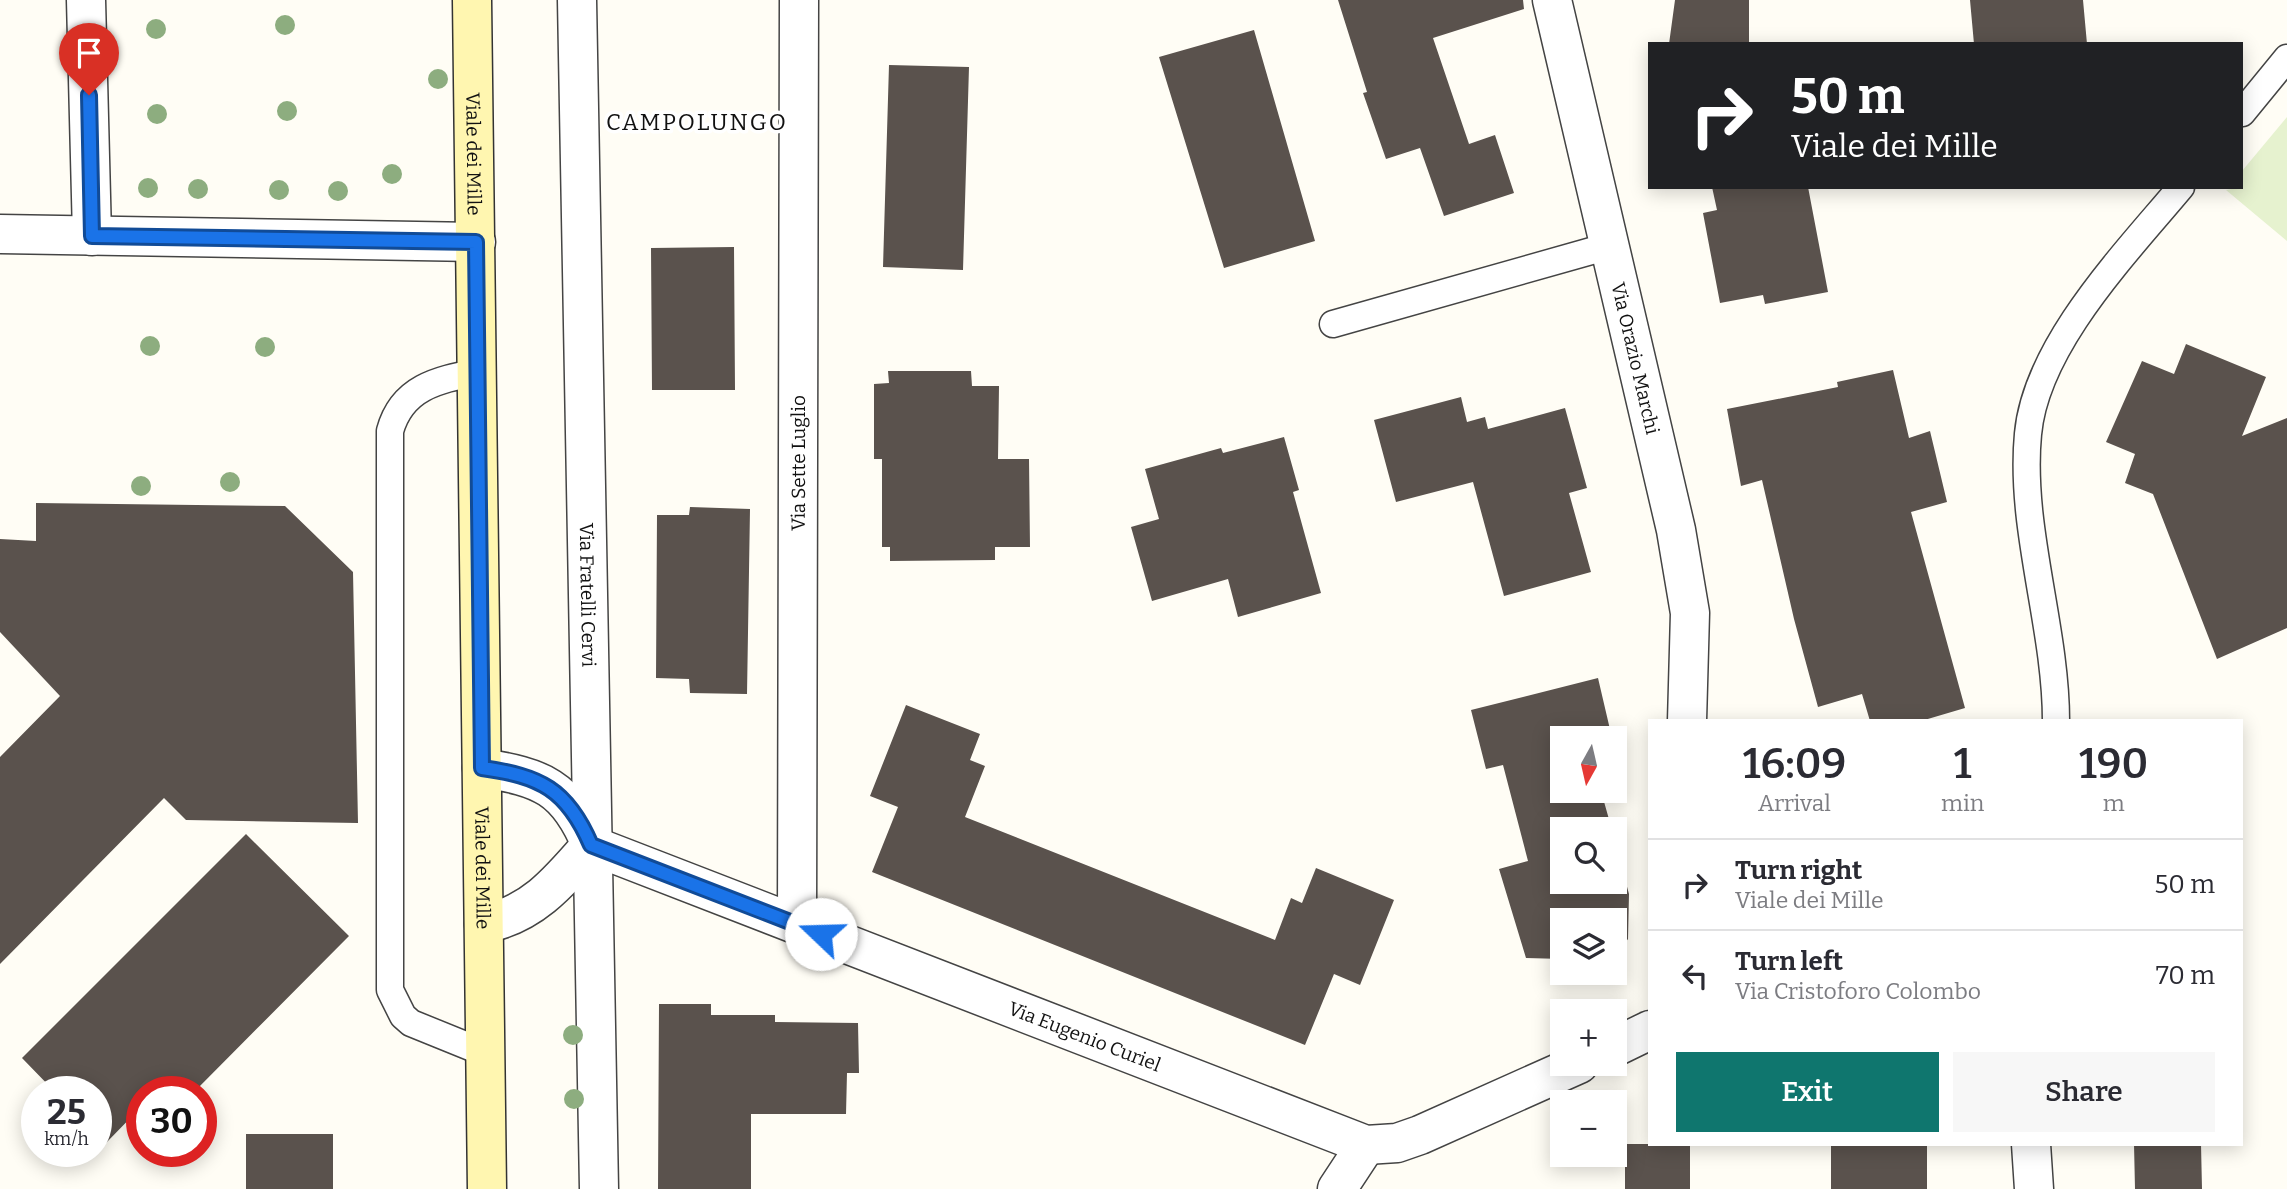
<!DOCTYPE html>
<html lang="en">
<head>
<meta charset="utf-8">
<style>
  :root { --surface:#fff; --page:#f7f7f7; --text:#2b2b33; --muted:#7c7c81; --line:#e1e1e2; --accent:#0f766e }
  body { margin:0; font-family:Bitter,serif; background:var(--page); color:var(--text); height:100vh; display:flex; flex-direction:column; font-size:26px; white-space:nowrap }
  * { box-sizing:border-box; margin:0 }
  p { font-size:23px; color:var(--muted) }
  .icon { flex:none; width:38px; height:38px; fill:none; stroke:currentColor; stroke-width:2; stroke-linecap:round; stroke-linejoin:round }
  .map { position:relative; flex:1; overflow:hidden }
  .panel { position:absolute; left:1648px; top:719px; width:595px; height:427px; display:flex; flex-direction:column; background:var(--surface); border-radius:0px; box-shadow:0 4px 18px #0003 }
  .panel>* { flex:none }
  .guide { position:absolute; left:1648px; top:42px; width:595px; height:147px; border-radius:0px; box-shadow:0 4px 18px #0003; background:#202124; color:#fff; overflow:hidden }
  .needle { width:46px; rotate:188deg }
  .buttons { position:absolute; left:1550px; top:726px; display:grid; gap:14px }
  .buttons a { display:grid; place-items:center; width:77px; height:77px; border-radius:0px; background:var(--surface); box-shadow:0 4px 18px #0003; font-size:35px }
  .speed { position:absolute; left:21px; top:1076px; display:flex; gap:14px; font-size:35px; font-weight:700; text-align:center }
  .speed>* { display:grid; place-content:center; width:91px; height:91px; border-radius:50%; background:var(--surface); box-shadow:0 4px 18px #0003; line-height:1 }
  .speed small { font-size:18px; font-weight:400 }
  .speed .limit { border:10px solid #d22; background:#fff; color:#111 }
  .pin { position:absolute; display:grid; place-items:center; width:60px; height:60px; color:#fff; margin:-72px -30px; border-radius:50% 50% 50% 0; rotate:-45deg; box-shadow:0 0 7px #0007 }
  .pin .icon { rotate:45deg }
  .me { position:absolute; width:77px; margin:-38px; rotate:291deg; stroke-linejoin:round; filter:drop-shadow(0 0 5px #0008) }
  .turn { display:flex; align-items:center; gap:24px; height:147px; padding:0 28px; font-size:32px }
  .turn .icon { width:91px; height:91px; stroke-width:2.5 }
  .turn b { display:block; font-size:49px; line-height:60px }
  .eta { display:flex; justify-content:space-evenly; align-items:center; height:119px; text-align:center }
  .eta b { font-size:42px; font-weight:600; line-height:49px }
  .action { display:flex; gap:14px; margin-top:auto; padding:14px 28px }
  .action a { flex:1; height:80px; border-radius:0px; background:var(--accent); color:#fff; font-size:28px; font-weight:600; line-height:80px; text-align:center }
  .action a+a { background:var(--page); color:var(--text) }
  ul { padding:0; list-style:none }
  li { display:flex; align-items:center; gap:21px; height:91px; padding:0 28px; border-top:2px solid var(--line) }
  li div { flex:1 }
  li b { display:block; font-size:26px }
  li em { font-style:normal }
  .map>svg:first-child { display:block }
  .pitch { fill:#e6f2cf }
  .building { fill:#5a524d }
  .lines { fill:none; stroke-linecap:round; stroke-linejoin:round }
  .lane-casing { stroke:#444; stroke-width:29 }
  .street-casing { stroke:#444; stroke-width:41 }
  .secondary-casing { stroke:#333; stroke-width:41 }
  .lane { stroke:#fff; stroke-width:26 }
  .street { stroke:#fff; stroke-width:38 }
  .secondary { stroke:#fff6b0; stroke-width:38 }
  .tree { fill:#8dad7f }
  .route-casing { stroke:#114b97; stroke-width:18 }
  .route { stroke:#1a73e8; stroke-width:12 }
  .labels { text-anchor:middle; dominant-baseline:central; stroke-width:7; stroke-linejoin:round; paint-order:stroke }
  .street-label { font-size:19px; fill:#111; stroke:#fff }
  .quarter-label { font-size:23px; letter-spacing:2px; fill:#111; stroke:#fff }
</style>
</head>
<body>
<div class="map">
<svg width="2287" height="1189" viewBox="0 0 2287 1189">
  <rect width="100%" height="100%" fill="#fffdf5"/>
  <path class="pitch" d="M2287,117V241L2226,190L2242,187V171Z"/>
  <path class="building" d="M1338,0H1523L1524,9L1433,38L1469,144L1495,135L1514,193L1444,216L1420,148L1386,159L1363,93L1367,92Z
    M1675,0H1749V44H1669Z
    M1970,0H2083L2087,44H1974Z
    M1254,30L1315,241L1224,268L1159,57Z
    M889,65L969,67L963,270L883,267Z
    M1712,187H1808L1828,292L1765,304L1763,295L1720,303L1703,213L1717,210Z
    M734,247L735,390H652L651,248Z
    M2186,344L2266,377L2242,436L2287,418V628L2217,659L2153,494L2125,483L2135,454L2106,442L2142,361L2174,374Z
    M1893,370L1909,438L1930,431L1947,502L1911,512L1965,708L1921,721H1870L1862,694L1818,707L1794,619L1762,480L1741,486L1727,409L1838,387L1837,382Z
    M888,371H971L972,386H999L998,459H1029L1030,547H995V560L890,561V547H882V459H874V384L889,383Z
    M1461,397L1467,422L1485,417L1488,429L1565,408L1587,488L1569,493L1591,572L1504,596L1473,482L1396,502L1374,420Z
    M1284,437L1299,490L1293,492L1321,593L1238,617L1228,579L1152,601L1131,527L1159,519L1145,469L1221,448L1223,453Z
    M36,503L285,506L353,572L358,823L186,820L164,798L0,964V757L60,696L0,632V539L36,541Z
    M690,507L750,509L747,694L690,693L689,679L656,678L657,515H689Z
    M1598,678L1612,738H1563V791H1601L1612,830H1563V882H1615V843L1629,894L1628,939L1615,956V920H1563V959L1526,958L1499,869L1528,861L1503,765L1486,769L1471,710Z
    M906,705L980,734L970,760L985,766L965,817L1275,940L1291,898L1302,903L1316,868L1394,900L1360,985L1334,974L1305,1045L872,872L898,807L870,796Z
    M246,834L349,936L194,1092H142V1106L106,1143L96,1134V1092H55L22,1058Z
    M659,1004H711V1015H775V1022L858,1023L859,1073H847L846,1114H751V1189H658Z
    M246,1134H333V1189H246Z
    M1625,1144H1690V1189H1625Z
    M1831,1144H1927V1189H1831Z
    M2134,1144H2201L2202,1189H2135Z"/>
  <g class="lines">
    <g class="lane-casing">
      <path id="lane" d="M2242,113L2287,58
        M1333,324L1609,246
        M477,372C438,380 402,387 390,431V990L403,1016L411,1023L485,1053
        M2056,721C2056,626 2019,528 2028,434C2036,345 2126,253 2181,187"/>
    </g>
    <g class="street-casing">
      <g id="street">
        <path d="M86,0L92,236"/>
        <path id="s1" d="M577,0L599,1189"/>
        <path id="s2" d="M1552,0L1676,530L1690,613L1687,721"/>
        <path d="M0,234L476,242"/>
        <path id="s3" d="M482,768C541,777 567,787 591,845L1366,1145L1397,1143L1420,1135L1579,1064"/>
        <path d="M484,924C533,914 559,882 591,845"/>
        <path id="s4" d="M797,925L799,0"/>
        <path d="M1615,1047L1650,1030"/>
        <path d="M2031,1144L2034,1189"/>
        <path d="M1337,1189L1366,1145"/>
      </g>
    </g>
    <g class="secondary-casing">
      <g id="secondary">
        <path id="s5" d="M472,0L487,1189"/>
      </g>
    </g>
    <use href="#lane" class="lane"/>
    <use href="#street" class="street"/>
    <use href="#secondary" class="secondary"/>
  </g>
  <g class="tree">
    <circle cx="285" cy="25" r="10"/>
    <circle cx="156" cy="29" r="10"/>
    <circle cx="438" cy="79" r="10"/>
    <circle cx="287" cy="111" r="10"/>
    <circle cx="157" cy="114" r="10"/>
    <circle cx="392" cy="174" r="10"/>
    <circle cx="148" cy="188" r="10"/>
    <circle cx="198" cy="189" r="10"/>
    <circle cx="279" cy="190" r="10"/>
    <circle cx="338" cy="191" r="10"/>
    <circle cx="150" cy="346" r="10"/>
    <circle cx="265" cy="347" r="10"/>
    <circle cx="230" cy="482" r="10"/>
    <circle cx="141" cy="486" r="10"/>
    <circle cx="573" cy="1035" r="10"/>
    <circle cx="574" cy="1099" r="10"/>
  </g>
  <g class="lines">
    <g class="route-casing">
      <path id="route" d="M89,95L92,236L476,242L482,768C540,776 567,789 591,845L821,934"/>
    </g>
    <use href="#route" class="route"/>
  </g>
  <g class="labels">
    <g class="street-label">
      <text stroke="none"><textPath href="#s5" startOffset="154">Viale dei Mille</textPath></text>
      <text stroke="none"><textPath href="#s2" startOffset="368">Via Orazio Marchi</textPath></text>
      <text stroke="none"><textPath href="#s4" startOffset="462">Via Sette Luglio</textPath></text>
      <text stroke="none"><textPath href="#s1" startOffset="595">Via Fratelli Cervi</textPath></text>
      <text stroke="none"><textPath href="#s5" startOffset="868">Viale dei Mille</textPath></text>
      <text stroke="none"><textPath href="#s3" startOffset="672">Via Eugenio Curiel</textPath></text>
    </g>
    <g class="quarter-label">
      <text x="697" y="122">CAMPOLUNGO</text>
    </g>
  </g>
</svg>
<div class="buttons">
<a><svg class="needle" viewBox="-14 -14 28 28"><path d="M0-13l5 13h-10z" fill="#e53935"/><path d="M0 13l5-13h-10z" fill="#7c7c81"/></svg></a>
<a><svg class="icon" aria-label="search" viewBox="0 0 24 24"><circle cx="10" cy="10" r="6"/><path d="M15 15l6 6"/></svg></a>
<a><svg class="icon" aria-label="layers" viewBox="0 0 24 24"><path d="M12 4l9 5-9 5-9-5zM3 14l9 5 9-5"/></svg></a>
<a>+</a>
<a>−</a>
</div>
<div class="speed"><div>25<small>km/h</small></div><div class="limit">30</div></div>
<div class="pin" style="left:89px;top:95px;background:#d93025"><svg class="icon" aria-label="arrive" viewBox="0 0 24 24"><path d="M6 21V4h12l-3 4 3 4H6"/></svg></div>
<svg class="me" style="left:821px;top:934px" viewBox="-20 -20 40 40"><circle r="19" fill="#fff"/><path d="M0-13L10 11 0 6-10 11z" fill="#1a73e8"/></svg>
<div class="guide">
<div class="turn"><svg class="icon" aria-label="right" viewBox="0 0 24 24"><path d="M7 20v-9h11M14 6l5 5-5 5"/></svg><div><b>50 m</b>Viale dei Mille</div></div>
</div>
<section class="panel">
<div class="eta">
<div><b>16:09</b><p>Arrival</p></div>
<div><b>1</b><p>min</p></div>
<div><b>190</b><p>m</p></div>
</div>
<ul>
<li><svg class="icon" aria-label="right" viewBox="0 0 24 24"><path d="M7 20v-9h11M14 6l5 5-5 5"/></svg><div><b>Turn right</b><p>Viale dei Mille</p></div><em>50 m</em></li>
<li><svg class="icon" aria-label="left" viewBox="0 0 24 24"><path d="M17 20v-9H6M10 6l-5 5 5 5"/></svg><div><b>Turn left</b><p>Via Cristoforo Colombo</p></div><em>70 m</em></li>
</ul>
<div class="action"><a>Exit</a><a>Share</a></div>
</section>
</div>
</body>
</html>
